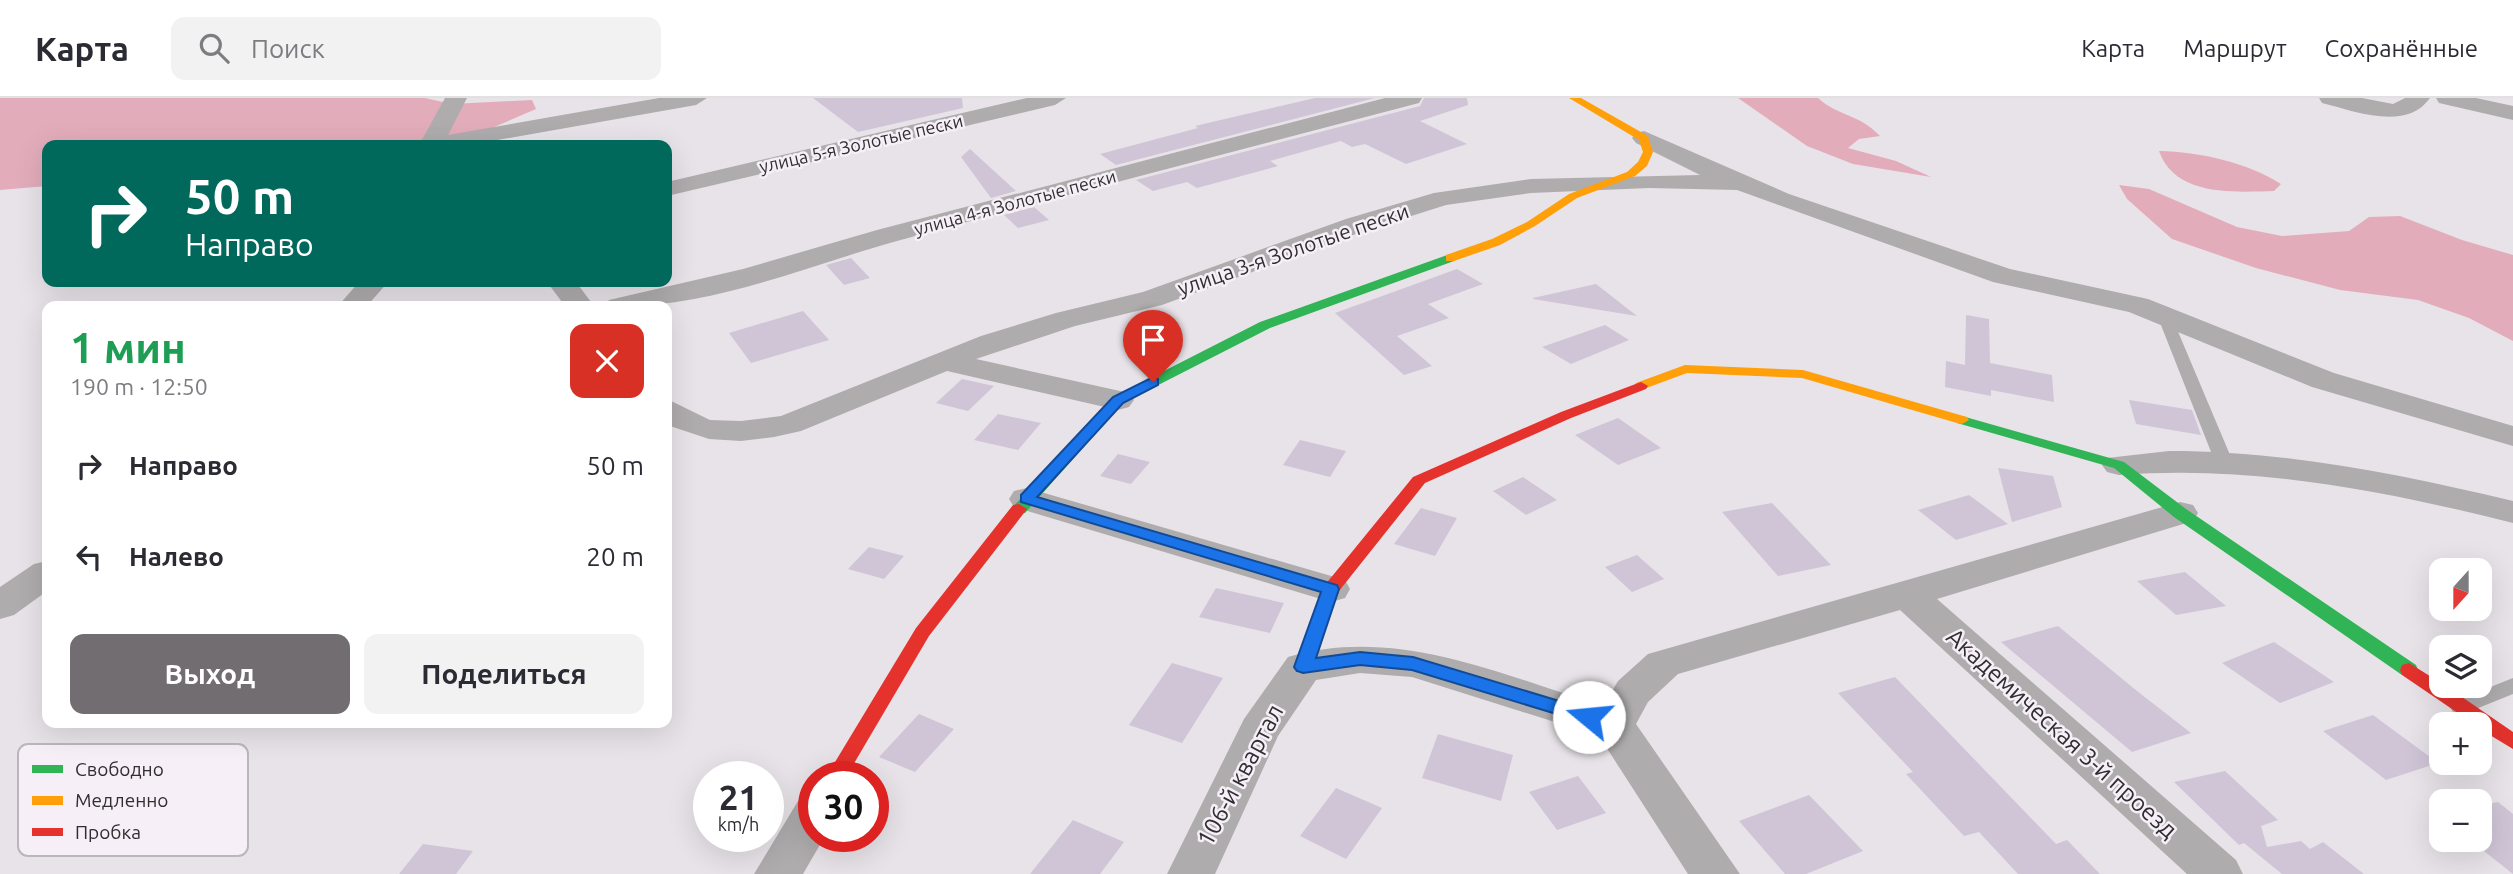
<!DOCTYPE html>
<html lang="ru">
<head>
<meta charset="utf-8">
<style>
  :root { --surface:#fff; --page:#f2f2f3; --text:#2b2b33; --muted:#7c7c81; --line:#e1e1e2; --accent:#716d71 }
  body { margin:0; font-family:Ubuntu,sans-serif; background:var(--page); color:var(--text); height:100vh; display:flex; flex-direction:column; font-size:26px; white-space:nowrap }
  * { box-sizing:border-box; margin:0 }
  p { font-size:23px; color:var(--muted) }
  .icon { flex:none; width:38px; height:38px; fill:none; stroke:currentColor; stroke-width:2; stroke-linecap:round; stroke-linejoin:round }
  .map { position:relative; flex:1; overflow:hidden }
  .side { position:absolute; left:42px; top:203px; width:630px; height:427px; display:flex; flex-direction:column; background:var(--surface); border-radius:14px; box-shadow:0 7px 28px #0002 }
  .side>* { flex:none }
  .hud { position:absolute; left:42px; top:42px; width:630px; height:147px; border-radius:14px; box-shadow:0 7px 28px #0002; background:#00695c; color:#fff; overflow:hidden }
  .needle { width:46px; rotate:201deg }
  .controls { position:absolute; left:2429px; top:460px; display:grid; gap:14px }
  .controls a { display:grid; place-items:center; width:63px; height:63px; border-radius:14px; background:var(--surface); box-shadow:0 7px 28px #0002; font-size:35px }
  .speed { position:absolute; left:693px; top:663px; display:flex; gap:14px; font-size:35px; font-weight:700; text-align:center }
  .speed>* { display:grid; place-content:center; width:91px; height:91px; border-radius:50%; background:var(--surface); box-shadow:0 7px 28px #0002; line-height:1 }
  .speed small { font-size:18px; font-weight:400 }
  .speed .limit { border:10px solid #d22; background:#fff; color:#111 }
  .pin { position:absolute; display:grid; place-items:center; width:60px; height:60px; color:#fff; margin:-72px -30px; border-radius:50% 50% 50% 0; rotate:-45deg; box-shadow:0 0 7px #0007 }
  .pin .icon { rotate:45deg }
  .me { position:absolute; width:77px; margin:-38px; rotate:287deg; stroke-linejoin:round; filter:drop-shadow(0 0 5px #0008) }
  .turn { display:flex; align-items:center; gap:24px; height:147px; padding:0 28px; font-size:32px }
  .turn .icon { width:91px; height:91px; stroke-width:2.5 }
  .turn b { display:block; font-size:49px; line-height:60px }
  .round { display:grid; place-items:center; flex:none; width:74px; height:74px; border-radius:14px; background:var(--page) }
  .head { display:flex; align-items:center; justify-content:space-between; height:119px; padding:0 28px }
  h1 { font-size:42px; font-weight:700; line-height:52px; color:#1e9e55 }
  .cta { display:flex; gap:14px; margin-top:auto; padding:14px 28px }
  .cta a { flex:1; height:80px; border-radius:14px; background:var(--accent); color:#fff; font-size:28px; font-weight:700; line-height:80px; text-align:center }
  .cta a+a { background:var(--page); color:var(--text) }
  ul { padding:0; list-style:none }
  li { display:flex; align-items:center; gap:21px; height:91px; padding:0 28px }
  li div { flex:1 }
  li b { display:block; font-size:26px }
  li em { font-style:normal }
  header { display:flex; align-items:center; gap:42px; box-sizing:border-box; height:98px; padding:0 35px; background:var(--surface); border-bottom:2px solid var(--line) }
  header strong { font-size:33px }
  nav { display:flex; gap:38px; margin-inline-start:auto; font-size:24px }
  .search { width:490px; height:63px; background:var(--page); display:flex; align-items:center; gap:18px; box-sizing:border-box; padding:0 24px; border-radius:14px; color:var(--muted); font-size:26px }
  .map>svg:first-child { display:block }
  .forest { fill:#e3acbb }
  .building { fill:#cfc5d7 }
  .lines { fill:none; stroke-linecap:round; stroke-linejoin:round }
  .lane { fill:#aeacad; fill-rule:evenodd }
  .street { fill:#aeacad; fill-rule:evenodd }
  .fast { fill:#30b455; fill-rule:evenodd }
  .slow { fill:#ff9f0a; fill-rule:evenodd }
  .jam { fill:#e5322d; fill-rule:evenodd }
  .route { fill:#1a73e8; stroke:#114b97; stroke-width:2 }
  .labels { text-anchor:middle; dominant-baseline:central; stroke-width:5; stroke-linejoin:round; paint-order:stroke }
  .far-street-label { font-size:18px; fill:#312e31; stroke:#f6eff7 }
  .street-label { font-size:21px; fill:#312e31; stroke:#f6eff7 }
  .near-street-label { font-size:24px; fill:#312e31; stroke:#f6eff7 }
  .key { fill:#f6eff7; stroke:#bbb5bc; stroke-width:2 }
  .key-label { font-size:19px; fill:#312e31 }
</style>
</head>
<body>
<header>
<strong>Карта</strong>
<div class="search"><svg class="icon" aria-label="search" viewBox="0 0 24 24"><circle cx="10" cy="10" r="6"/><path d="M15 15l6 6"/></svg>Поиск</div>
<nav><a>Карта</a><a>Маршрут</a><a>Сохранённые</a></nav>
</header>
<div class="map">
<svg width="2513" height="776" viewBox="0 0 2513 776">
  <rect width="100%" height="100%" fill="#e8e3e8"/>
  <path class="forest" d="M0,0H425L452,6L532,2L536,11L478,36L431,47H47V88L0,92Z
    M1738,0H1818C1839,19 1858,15 1880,38L1859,41L1848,50L1896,63L1931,79L1853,66L1807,48Z
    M2159,53C2200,54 2246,64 2281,86L2274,93C2235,94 2175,99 2159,53Z
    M2119,87L2149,91L2237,129L2282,138L2349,133L2369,119L2400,118L2462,142L2513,157V243L2469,220L2418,202L2340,192L2256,170L2172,141L2127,101Z"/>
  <path class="building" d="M813,0H962L963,10L858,34Z
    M1315,0H1375L1116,67L1100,56L1198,30L1195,28Z
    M1424,0H1467L1468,7L1420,23L1467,46L1406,66L1365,46L1352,49L1341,43L1270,63L1278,68L1197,90L1187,84L1153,93L1136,82L1420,8Z
    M970,51L1016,93L991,100L961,59Z
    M1034,109L1049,122L1018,130L1004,117Z
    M851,160L870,180L844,187L826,167Z
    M1457,171L1483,186L1428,206L1449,220L1397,238L1432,268L1404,277L1335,215Z
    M1596,186L1637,218L1533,201V200Z
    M803,213L829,242L751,265L729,235Z
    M1966,217L1989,221L1990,265L2052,277L2054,304L1991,292V298L1945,289L1946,263L1965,267Z
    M1605,227L1629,242L1571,266L1542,249Z
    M962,281L994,288L968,313L936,305Z
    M2129,302L2192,312L2201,337L2136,326Z
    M998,316L1041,325L1018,352L974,342Z
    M1618,320L1661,350L1618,367L1575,337Z
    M1300,342L1346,353L1330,379L1283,367Z
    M1118,356L1150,364L1131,386L1100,378Z
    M1998,370L2053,378L2062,409L2012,424Z
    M1523,379L1557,402L1526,417L1493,393Z
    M1969,397L2008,426L1956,442L1918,412Z
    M1772,405L1831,467L1778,478L1722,414Z
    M1421,410L1457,420L1435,458L1394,446Z
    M869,449L904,458L884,481L848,471Z
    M1637,457L1664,481L1632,494L1605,469Z
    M2185,474L2226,508L2176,517L2137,483Z
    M1216,490L1284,505L1270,535L1199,519Z
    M2058,528L2137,593L2191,635L2132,654L2001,544Z
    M2274,544L2334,584L2280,605L2222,565Z
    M1172,565L1223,580L1182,645L1129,627Z
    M1895,579L2056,746L2067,742L2100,776H2018L1979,734L1964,738L1906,676L1913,674L1838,595Z
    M919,616L954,631L915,674L879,659Z
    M2373,617L2438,665L2386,682L2323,633Z
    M1438,636L1513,657L1501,703L1422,680Z
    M2225,673L2278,722L2261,728L2267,749L2301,743L2310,751L2323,744L2364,776H2282L2244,745L2239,747L2174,684Z
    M1578,678L1606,715L1557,732L1529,694Z
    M1336,690L1382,710L1346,761L1300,738Z
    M1809,697L1863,753L1806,776H1785L1739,723Z
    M2498,704L2513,716V776L2470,742H2480V707Z
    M1073,722L1124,744L1100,776H1030Z
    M423,746L473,753L456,776H399Z"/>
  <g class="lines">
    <path class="lane" d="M2164,213L2171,217L2233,364L2230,368L2224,369L2215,364L2157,217Z
      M2513,580V596L2461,617L2453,614L2450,609L2453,604Z"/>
    <path class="street" d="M445,0H467L448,37L659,0H707L696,7L469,47H419Z
      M1027,0H1066L1055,7L667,98V84Z
      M1385,0H1422L1419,5C1245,51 1071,95 897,143C803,169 704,213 605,208L609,202L743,171L877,132Z
      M2319,0H2362L2393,6L2405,0H2430C2406,34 2355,13 2322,5Z
      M2436,0H2476L2513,8V22L2439,5Z
      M1644,33L1789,96L2010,171L2148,201L2334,275L2513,328V348L2312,289L2129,214L1993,184L1737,92L1649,90L1531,95L1446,107L1364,133L1162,207L1075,228L976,261L1129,295L1134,302L1129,309L1118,312L947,273L801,333L774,339L741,343L709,341L667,327V301L710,322L741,323L781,318L981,238L1056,215L1143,194L1346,121L1434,95L1531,81L1700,77L1636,45L1632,40L1636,35Z
      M359,184H388L367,208H338Z
      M547,184H576L594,208H565Z
      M2169,353C2287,353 2399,376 2513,403V425C2382,392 2254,367 2119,377L2107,374L2102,367L2107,360Z
      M1027,390L1345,482L1350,491L1345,500L1331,504L1014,409L1009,401L1014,393Z
      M2180,404L2193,407L2198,415L2193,423L1937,501L2236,762L2243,776H2187L1900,512L1678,576L1648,604L1636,626L1740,776H1688L1599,638L1412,579L1360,575L1316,582L1278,638L1215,776H1167L1244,621L1288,559C1395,527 1502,577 1603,608L1618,583L1648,556Z
      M47,463V493L14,517L0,521V489L34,466Z
      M814,698V738H825L803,776H754L798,703Z"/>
    <path class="fast" d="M1450,156L1456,160L1454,163L1270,230L1123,305L1025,415L1019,416L1011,411L1113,299L1260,224Z
      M1962,318L2124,364L2186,411L2416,567L2418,572L2416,577H2402L2174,419L2114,370L1957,325L1955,322Z"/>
    <path class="slow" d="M1569,0H1581L1648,38L1653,54L1647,68L1635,78L1577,100L1535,128L1500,147L1454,163H1446V157L1492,141L1527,124L1569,96L1627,74L1638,64L1643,54L1639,42Z
      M1685,267L1803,272L1967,319L1969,322L1962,326L1957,325L1802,280L1687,275L1641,292L1634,288L1636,285Z"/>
    <path class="jam" d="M1641,284L1648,288L1646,291L1571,320L1425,385L1339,493L1310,574H1296L1294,569L1325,487L1413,379L1561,314Z
      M1019,406L1027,411L929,538L846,679H826L916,530L1013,407Z
      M2409,565L2441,585V588H2446L2513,634V651L2480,631V626H2474L2402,577L2400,572L2402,567Z"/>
  </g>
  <path class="route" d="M1153,279L1158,281V287L1123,305L1037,399L1337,487L1339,491L1316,560L1360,554L1413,559L1596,614L1599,619L1596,624L1589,626L1412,572L1360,567L1303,575L1297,573L1294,569L1321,494L1021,404V397L1113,299Z"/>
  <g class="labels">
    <g class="far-street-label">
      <text transform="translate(861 45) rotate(-13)">улица 5-я Золотые пески</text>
      <text transform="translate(1015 104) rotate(-15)">улица 4-я Золотые пески</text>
    </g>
    <g class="street-label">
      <text transform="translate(1293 151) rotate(-19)">улица 3-я Золотые пески</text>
    </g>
    <g class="near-street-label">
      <text transform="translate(2062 635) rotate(42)">Академическая 3-й проезд</text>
      <text transform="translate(1240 677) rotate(-62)">106-й квартал</text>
    </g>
  </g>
  <rect x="18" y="646" width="230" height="112" rx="10" class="key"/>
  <rect x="32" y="667" width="31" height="8" fill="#30b455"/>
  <rect x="32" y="698" width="31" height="9" fill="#ff9f0a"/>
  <rect x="32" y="730" width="31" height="8" fill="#e5322d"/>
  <g class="key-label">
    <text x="75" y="678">Свободно</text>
    <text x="75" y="709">Медленно</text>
    <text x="75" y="741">Пробка</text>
  </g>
</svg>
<div class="controls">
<a><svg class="needle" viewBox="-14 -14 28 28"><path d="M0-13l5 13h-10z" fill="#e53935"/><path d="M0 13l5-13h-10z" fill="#7c7c81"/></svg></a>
<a><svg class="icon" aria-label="layers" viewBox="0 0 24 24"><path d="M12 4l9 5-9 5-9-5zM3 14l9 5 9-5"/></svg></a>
<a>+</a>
<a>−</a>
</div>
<div class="speed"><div>21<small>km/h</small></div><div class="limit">30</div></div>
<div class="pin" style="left:1153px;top:284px;background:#d93025"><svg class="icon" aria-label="arrive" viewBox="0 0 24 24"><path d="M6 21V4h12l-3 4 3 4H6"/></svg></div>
<svg class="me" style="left:1589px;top:619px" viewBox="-20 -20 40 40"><circle r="19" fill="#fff"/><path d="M0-13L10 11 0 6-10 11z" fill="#1a73e8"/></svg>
<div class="hud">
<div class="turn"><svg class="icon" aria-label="right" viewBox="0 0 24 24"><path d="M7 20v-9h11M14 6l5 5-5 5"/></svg><div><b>50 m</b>Направо</div></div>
</div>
<section class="side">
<div class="head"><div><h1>1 мин</h1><p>190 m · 12:50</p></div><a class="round" style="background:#d93025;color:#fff"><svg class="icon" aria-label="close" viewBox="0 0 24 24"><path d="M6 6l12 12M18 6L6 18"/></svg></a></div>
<ul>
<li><svg class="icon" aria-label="right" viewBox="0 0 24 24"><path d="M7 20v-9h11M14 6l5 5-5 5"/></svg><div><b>Направо</b></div><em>50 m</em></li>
<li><svg class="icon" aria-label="left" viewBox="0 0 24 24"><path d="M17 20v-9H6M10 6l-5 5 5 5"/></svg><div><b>Налево</b></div><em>20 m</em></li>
</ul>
<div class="cta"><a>Выход</a><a>Поделиться</a></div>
</section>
</div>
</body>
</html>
